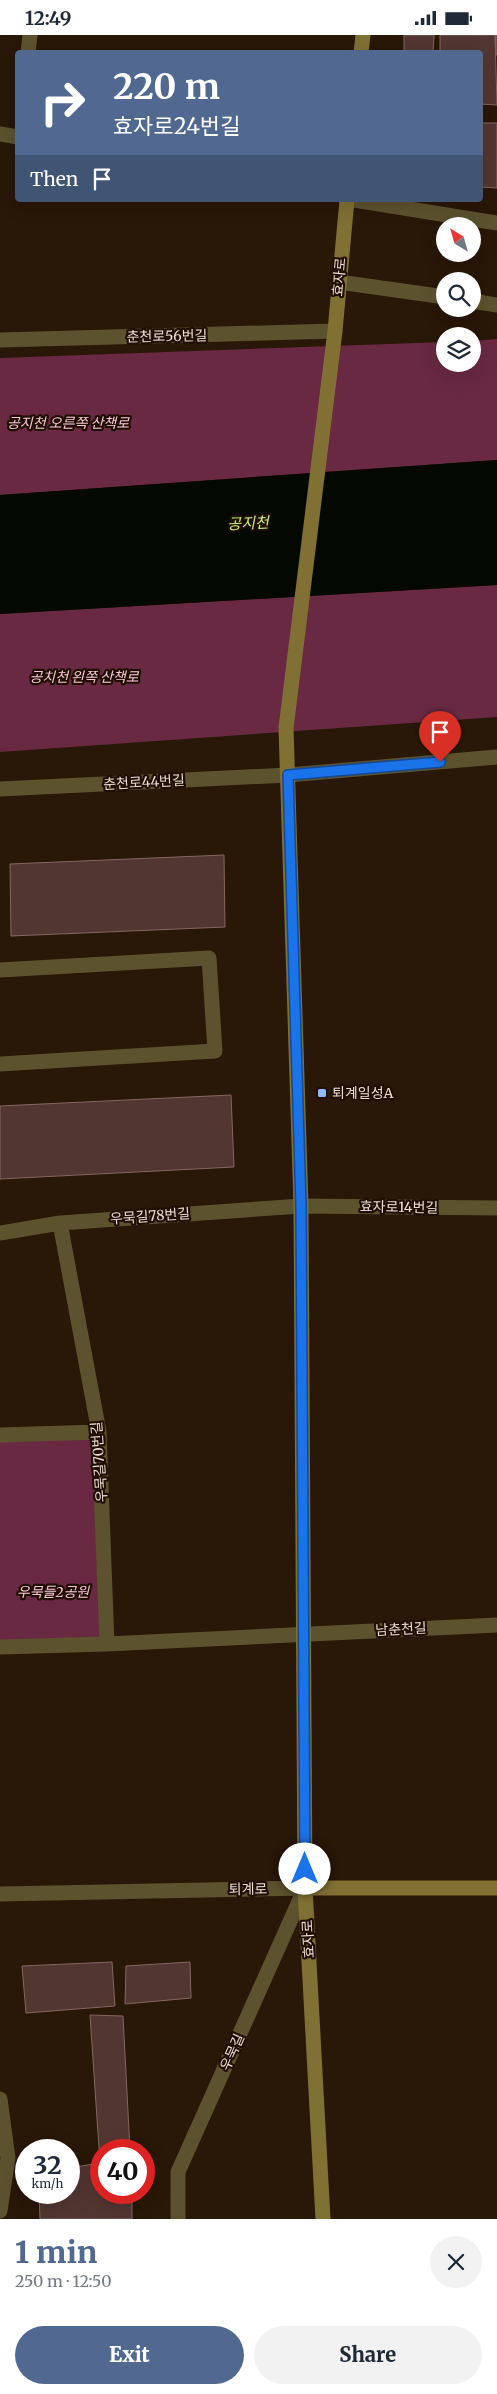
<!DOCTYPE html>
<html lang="en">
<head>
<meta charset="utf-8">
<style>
  :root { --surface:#fff; --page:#f2f2f3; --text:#1f2937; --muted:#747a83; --accent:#516990 }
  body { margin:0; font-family:Merriweather,"Noto Sans KR",serif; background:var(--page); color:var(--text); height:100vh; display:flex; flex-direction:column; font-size:19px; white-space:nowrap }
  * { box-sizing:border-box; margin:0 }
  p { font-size:16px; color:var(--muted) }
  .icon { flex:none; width:28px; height:28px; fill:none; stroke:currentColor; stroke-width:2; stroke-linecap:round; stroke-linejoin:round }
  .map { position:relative; height:2184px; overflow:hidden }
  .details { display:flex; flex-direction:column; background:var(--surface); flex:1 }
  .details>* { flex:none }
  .hud { position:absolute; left:15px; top:15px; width:468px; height:152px; border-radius:5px; box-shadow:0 5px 20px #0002; background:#516990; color:#fff; overflow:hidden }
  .needle { width:32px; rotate:323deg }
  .controls { position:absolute; left:436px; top:182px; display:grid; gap:10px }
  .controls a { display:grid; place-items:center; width:45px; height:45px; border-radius:50%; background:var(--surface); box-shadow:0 5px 20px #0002; font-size:25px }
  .speed { position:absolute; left:15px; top:2104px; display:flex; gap:10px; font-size:25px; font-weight:700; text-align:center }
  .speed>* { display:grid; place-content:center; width:65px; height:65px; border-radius:50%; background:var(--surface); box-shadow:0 5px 20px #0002; line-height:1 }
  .speed small { font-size:12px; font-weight:400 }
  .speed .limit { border:8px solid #d22; background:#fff; color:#111 }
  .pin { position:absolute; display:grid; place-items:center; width:42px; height:42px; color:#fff; margin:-51px -21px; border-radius:50% 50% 50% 0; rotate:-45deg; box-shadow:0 0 5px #0007 }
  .pin .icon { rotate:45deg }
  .me { position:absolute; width:55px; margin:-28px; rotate:0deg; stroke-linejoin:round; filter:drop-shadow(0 0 4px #0008) }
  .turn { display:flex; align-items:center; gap:18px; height:105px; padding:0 15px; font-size:22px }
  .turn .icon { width:65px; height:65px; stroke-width:2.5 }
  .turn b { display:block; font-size:35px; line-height:42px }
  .then { display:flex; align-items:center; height:48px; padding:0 15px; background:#0003; gap:10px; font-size:19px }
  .round { display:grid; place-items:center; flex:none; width:52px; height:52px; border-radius:26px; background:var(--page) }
  .head { display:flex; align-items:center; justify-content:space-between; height:85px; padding:0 15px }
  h1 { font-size:30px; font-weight:800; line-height:38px; color:var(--accent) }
  .primary-button { display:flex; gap:10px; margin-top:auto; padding:10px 15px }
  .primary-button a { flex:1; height:58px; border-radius:30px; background:var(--accent); color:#fff; font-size:20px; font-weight:800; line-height:58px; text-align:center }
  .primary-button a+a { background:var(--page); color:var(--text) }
  .status { display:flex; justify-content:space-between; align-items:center; height:35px; padding:0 25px; background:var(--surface); direction:ltr }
  .status svg { height:14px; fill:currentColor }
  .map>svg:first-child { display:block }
  .green { fill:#692943 }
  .water { fill:#030900 }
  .building { fill:#523632; stroke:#856762 }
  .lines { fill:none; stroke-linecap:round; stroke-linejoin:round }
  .lane { stroke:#5d522e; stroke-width:15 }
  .street { stroke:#5d522e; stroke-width:15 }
  .secondary { stroke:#817034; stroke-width:15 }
  .route-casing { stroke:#114b97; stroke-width:12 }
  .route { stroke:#1a73e8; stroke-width:9 }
  .poi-dot { fill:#8fb8fd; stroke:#1f0e01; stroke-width:2 }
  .labels { text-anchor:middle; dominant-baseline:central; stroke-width:4.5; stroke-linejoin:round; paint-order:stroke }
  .street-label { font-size:14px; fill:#e9dcd2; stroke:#1f0e01 }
  .park-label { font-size:14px; font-style:italic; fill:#f8c6d7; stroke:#1f0e01 }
  .poi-label { font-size:14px; fill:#e9dcd2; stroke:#1f0e01; text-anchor:start }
  .water-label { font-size:15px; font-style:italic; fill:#ccf681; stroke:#1f0e01 }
</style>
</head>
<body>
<div class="status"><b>12:49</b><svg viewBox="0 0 49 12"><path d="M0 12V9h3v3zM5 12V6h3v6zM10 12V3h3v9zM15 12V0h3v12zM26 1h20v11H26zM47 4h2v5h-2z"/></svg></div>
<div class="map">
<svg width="497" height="2184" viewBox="0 0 497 2184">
  <rect width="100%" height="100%" fill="#291707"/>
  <path class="green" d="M497,304V425L0,460V323L445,307V329H472L473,306Z
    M497,550V682L0,717V579Z
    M99,1397L107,1609L0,1612V1400Z"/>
  <path class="water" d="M497,425V550L0,579V460Z"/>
  <path class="building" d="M404,0H434L433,18H404Z
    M440,0H495L497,70L480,69V18H440Z
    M495,0H497V20H496Z
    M480,88H497V153L480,152Z
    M224,820L225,892L11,901L10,829Z
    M231,1060L234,1132L0,1144V1071Z
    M112,1927L115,1971L26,1978L22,1931Z
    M190,1927L191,1963L125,1969L126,1931Z
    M90,1980L123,1981L130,2115H101V2158H132V2184H40L39,2158H69V2133L100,2128Z"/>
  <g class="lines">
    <path class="lane" d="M354,165L497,188
      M0,935L209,923L215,1016L0,1029"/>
    <path class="street" d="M28,18L30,0
      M0,99L18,102
      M339,247L445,262
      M472,266L497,270
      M0,305L335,296
      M0,754L288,740L497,722
      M60,1188L99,1397L107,1609
      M0,1198L60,1188L301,1171L497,1173
      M0,1400L99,1397
      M0,1612L107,1609L497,1590
      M0,1859L305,1853L178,2137V2184
      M0,2064L8,2123L0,2176"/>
    <path class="secondary" d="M361,18L363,0
      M305,1853H497
      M323,2184L305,1853L301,1171L286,693L335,296L347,165"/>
  </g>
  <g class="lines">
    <g class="route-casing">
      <path id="route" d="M305,1834L301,1171L288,740L440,727"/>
    </g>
    <use href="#route" class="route"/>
  </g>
  <rect class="poi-dot" x="317" y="1053" width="10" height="10" rx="2.5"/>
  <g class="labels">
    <g class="street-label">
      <text transform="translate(339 242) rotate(-85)">효자로</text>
      <text transform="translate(167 301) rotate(-1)">춘천로56번길</text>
      <text transform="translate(144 747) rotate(-3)">춘천로44번길</text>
      <text transform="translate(399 1172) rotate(1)">효자로14번길</text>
      <text transform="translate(150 1181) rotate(-4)">우묵길78번길</text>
      <text transform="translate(99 1427) rotate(-94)">우묵길70번길</text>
      <text transform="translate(401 1594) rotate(-3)">남춘천길</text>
      <text transform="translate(248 1854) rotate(-1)">퇴계로</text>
      <text transform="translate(308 1904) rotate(-93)">효자로</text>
      <text transform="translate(232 2017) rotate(-66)">우묵길</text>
    </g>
    <g class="park-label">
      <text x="68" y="388">공지천 오른쪽 산책로</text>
      <text x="84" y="642">공치천 왼쪽 산책로</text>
      <text x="53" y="1557">우묵들2공원</text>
    </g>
    <g class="poi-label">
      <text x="332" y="1058">퇴계일성A</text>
    </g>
    <g class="water-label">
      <text transform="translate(248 488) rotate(-3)">공지천</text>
    </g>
  </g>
</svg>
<div class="controls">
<a><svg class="needle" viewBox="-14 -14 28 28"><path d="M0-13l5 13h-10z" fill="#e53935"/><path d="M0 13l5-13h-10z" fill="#747a83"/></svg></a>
<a><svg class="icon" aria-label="search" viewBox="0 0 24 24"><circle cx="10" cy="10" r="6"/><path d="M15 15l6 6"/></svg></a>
<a><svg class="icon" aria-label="layers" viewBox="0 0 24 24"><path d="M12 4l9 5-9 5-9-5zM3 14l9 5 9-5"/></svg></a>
</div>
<div class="speed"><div>32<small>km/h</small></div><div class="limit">40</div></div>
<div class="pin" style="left:440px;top:727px;background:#d93025"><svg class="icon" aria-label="arrive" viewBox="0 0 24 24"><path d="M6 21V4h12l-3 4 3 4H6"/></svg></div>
<svg class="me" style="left:305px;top:1834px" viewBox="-20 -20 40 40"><circle r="19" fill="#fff"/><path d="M0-13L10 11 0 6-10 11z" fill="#1a73e8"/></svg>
<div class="hud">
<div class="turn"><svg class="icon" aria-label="right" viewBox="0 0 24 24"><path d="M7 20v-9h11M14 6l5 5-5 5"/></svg><div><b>220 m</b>효자로24번길</div></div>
<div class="then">Then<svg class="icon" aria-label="arrive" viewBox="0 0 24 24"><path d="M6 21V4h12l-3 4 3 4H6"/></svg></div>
</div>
</div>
<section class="details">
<div class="head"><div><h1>1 min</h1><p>250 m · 12:50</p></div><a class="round"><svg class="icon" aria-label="close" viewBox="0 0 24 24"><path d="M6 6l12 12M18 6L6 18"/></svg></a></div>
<div class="primary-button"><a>Exit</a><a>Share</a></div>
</section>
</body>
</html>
